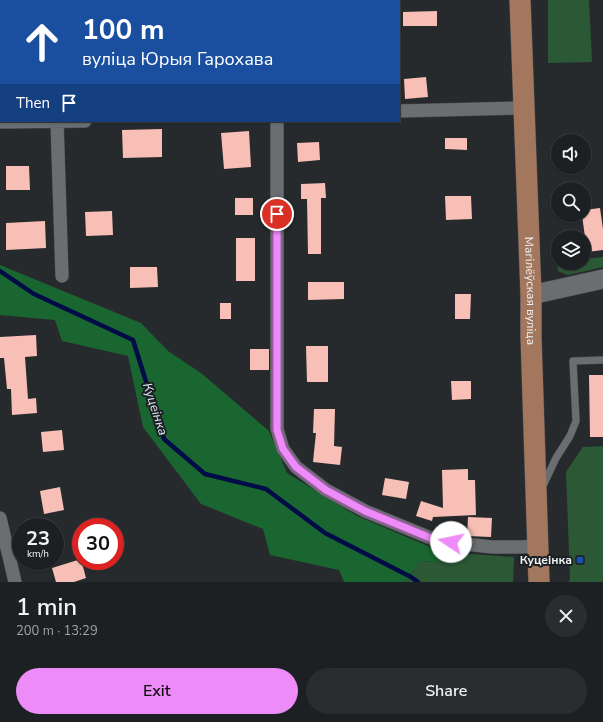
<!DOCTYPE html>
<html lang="en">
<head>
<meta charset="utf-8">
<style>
  :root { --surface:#1d2022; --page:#2a2d2f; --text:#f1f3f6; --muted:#a0a3a5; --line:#3b3e40; --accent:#ed8cf9 }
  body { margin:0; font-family:"Nunito Sans",sans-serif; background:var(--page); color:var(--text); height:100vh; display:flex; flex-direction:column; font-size:15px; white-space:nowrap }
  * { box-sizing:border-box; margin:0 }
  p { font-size:13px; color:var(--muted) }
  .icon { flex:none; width:22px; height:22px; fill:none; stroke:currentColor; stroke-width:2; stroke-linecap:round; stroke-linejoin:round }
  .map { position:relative; height:582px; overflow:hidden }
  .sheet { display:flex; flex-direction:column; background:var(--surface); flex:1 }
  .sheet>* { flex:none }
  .top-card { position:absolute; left:0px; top:0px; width:400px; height:122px; box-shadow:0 1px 3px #0004,0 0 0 1px var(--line); background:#1a4fa0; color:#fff; overflow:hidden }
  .controls { position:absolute; left:551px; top:134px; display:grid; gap:8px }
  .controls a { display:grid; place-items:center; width:40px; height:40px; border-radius:50%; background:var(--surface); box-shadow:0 1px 3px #0004,0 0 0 1px var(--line); font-size:20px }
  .speed { position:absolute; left:12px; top:518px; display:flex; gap:8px; font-size:20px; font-weight:700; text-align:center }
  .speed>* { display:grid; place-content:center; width:52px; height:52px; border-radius:50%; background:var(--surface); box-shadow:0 1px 3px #0004,0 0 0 1px var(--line); line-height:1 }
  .speed small { font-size:10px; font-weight:400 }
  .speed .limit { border:6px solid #d22; background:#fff; color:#111 }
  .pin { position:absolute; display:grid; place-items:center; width:34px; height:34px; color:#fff; margin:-17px; border:2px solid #fff; border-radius:50%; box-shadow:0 1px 4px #0007 }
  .me { position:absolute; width:44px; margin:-22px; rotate:281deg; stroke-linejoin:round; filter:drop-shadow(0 0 3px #0008) }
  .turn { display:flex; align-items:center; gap:14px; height:84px; padding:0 16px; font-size:18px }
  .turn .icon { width:52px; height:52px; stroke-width:2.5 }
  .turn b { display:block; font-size:28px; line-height:34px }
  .then { display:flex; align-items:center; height:38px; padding:0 16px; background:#0003; gap:8px; font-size:15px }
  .round { display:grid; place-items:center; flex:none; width:42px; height:42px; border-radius:21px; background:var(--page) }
  .overview { display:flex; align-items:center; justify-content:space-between; height:68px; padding:0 16px }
  h1 { font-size:24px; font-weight:600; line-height:30px }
  .primary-button { display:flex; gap:8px; margin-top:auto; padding:8px 16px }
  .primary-button a { flex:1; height:46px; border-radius:24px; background:var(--accent); color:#111; font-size:16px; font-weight:600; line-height:46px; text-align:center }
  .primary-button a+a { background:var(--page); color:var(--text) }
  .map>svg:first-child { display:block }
  .green { fill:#2c5935 }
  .forest { fill:#1a6630 }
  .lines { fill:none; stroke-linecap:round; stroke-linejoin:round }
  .stream { stroke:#000b48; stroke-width:4.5 }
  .building { fill:#f8bfb6 }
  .service-casing { stroke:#46484a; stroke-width:8 }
  .minor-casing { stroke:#46484a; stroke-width:14 }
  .secondary-casing { stroke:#46484a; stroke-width:20 }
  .primary-casing { stroke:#46484a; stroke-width:22 }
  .service { stroke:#6b6e71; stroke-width:7 }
  .minor { stroke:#6b6e71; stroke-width:13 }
  .secondary { stroke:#6b6e71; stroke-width:19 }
  .primary { stroke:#a2775e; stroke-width:21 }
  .route-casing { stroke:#9a5ba2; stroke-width:10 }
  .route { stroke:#ed8cf9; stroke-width:7 }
  .transit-dot { fill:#1a4fb4; stroke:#1d2023; stroke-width:1.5 }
  .labels { text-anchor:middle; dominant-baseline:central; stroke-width:4; stroke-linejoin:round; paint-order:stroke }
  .street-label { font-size:12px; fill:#eff1f3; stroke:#1d2023 }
  .poi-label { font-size:12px; font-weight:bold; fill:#eff1f3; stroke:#1d2023; text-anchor:end }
  .water-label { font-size:13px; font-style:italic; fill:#dae4f7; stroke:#1d2023 }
</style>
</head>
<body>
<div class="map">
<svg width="603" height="582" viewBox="0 0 603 582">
  <rect width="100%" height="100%" fill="#272a2d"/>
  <path class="green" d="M548,0H589L592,62L548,63Z
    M603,257V267L568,275L558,271L557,262H558V263H584V259Z
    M603,446V582H569L570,577L566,472L583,447Z
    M442,552L514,557L513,582H405L420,561L439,562Z"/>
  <path class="forest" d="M0,265L141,323L168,351L201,373L269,431L287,473L357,516L442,552L439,562L420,561L405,582H344L339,570L270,555L263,529L201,504L143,427L128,356L62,341L55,320L0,315Z"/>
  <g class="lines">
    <path class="stream" d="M0,271L34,294L133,340L164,439L205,474L266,489L325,533L411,577L418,582"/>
  </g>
  <path class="building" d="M437,11V26H403V12Z
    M426,77L428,97L405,99L404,79Z
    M162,129V157L123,158L122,130Z
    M249,131L251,167L224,169L221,133Z
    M445,138H467V150L445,149Z
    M319,142L320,160L298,162L297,143Z
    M6,166H29L30,190H6Z
    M325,183L326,198H321V254H308L307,199H301V184Z
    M445,196H471L472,219L446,220Z
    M235,198H253V215H235Z
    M600,208L603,229V250L587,252L582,215H584V210Z
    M112,211L113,235L86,236L85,212Z
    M45,221L46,248L6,250V223Z
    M236,238H255V281H236Z
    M130,267H157L158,287L130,288Z
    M308,282H344V299L308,300Z
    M455,294H471L470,319H455Z
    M220,303H231V319H220Z
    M36,335L37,356L25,357L28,399L36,398L37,413L12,415L11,389H7L4,358H0V337Z
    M306,346H328V382H307Z
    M250,349H269V370H250Z
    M589,375H603V437H590Z
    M451,381H471V399L452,400Z
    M314,409H335L334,446L342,447L340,465L313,462L316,433H313Z
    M62,430L64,450L43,452L41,432Z
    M468,469V480H475L476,515L433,517L432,521L416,516L421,501L443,508L442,470Z
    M385,478L409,482L406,499L382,495Z
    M60,487L64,510L44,514L40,491Z
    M468,517L492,518L491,537L467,536Z
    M81,559L86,578L74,582H56L52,568Z"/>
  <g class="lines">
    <g class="service-casing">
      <path id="service" d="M542,488L556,458L570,436L576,421L573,361L603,360"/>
    </g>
    <g class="minor-casing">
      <path id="minor" d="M54,0V1
        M273,0V1
        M399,111L523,108
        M57,121L62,276
        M277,121V429L283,449L296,467L326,490L365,511L438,541L492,547H520L538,546
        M0,122L85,121
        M0,518L15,582"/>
    </g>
    <g class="secondary-casing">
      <path id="secondary" d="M531,295L603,279"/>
    </g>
    <g class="primary-casing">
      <g id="primary">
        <path id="s1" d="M520,0L531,295V337L539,582"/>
      </g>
    </g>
    <use href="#service" class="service"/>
    <use href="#minor" class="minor"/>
    <use href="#secondary" class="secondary"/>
    <use href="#primary" class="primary"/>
  </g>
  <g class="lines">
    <g class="route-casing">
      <path id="route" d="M277,214V430L283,449L296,467L326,490L365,511L438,541L451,542"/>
    </g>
    <use href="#route" class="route"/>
  </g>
  <rect class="transit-dot" x="576" y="556" width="8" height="8" rx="2"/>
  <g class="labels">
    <g class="street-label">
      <text stroke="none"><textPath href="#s1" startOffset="291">Магілёўская вуліца</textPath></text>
    </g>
    <g class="poi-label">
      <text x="572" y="560">Куцеінка</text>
    </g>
    <g class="water-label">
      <text transform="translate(155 409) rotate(72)">Куцеінка</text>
    </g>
  </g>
</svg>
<div class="controls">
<a><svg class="icon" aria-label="sound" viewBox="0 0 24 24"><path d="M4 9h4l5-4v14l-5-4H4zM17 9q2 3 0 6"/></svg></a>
<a><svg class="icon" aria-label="search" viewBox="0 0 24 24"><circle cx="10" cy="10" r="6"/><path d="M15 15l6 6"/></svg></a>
<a><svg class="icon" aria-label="layers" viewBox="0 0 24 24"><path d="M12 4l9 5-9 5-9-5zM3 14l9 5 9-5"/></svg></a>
</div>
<div class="speed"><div>23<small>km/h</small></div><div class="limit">30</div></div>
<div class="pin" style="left:277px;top:214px;background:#d93025"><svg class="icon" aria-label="arrive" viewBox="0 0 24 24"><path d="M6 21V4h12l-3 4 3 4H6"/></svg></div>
<svg class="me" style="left:451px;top:542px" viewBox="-20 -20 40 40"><circle r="19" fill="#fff"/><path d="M0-13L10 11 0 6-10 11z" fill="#ed8cf9"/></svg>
<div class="top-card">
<div class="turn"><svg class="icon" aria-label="ahead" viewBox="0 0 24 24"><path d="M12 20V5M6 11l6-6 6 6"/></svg><div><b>100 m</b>вуліца Юрыя Гарохава</div></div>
<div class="then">Then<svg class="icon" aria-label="arrive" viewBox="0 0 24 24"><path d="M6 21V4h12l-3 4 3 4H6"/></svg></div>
</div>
</div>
<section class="sheet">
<div class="overview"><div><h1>1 min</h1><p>200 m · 13:29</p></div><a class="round"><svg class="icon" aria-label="close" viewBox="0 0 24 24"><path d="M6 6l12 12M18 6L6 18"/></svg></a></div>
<div class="primary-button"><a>Exit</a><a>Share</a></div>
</section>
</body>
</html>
